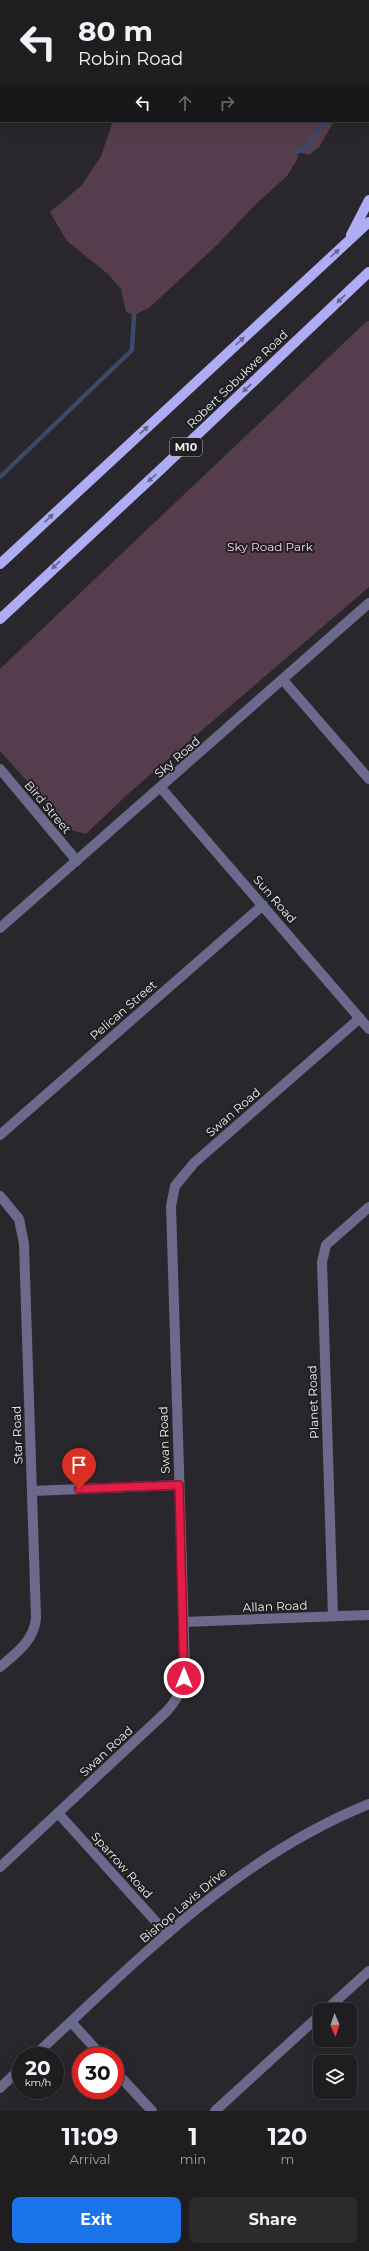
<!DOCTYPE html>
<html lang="en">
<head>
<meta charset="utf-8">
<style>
  :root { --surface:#1f1d20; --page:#2c2a2d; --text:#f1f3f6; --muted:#a1a2a5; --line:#3c3b3e; --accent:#1a73e8 }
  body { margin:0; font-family:Montserrat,sans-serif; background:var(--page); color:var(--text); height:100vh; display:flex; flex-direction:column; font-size:15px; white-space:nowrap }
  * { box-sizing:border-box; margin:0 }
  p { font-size:13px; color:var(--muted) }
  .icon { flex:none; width:22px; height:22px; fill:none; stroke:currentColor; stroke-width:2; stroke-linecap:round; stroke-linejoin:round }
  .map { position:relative; height:2111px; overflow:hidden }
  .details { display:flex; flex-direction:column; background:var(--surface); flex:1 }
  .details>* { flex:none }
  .top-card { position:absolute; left:0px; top:0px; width:369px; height:122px; box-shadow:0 4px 16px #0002,0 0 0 1px var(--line); background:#1f1d20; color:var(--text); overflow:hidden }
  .needle { width:26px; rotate:178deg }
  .buttons { position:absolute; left:313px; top:2003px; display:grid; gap:8px }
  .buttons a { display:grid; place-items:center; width:44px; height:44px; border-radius:8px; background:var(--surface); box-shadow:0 4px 16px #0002,0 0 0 1px var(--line); font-size:20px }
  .speed { position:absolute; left:12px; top:2047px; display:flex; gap:8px; font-size:20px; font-weight:700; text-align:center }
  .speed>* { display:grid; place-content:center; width:52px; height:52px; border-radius:50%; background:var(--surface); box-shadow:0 4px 16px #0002,0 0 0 1px var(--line); line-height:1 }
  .speed small { font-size:10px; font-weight:400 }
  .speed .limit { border:6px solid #d22; background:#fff; color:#111 }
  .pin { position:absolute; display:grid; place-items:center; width:34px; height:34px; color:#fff; margin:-41px -17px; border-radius:50% 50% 50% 0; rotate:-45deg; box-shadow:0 0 4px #0007 }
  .pin .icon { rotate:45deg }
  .me { position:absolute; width:44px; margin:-22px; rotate:0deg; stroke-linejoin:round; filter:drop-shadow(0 0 3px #0008) }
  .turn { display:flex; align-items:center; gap:14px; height:84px; padding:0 12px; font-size:18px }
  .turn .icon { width:52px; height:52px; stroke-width:2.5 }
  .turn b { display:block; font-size:28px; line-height:34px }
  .lanes { display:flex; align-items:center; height:38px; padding:0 12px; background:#0003; justify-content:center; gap:20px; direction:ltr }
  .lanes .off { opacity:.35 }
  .eta { display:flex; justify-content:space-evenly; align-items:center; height:68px; text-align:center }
  .eta b { font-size:24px; font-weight:700; line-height:28px }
  .cta { display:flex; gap:8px; margin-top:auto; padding:8px 12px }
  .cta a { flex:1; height:46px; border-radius:8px; background:var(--accent); color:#fff; font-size:16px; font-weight:700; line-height:46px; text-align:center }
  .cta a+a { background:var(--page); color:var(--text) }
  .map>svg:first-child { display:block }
  .green { fill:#563d4d }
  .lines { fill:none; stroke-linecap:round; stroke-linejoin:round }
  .stream { stroke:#3c496b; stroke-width:4.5 }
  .minor { stroke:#6b6a8d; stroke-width:10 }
  .tertiary { stroke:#6b6a8d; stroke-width:10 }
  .primary { stroke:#aeacf4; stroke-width:10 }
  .oneway { fill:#66658a }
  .route-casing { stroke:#92132f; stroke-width:10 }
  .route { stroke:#e11d48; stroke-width:7 }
  .labels { text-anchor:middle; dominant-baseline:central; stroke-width:4; stroke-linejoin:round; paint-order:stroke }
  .shield { fill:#1f1e21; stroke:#b1b0b3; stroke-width:1 }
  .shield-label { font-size:11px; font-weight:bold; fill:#f0eff2 }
  .street-label { font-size:12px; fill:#f0eff2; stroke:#1f1e21 }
  .park-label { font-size:12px; fill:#ffd7f0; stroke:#1f1e21 }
</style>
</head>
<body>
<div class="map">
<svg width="369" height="2111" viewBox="0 0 369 2111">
  <rect width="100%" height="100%" fill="#29272b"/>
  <path class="green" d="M153,0H344V1H153Z
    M113,121H334L320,146L309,155L297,152L298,158L287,176L256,204L217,245L149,308L134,315L126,312L121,289L108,274L67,241L50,212L82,185L101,156Z
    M367,321H369V587L130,792L86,834L71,830L0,751V669Z"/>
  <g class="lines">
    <path class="stream" d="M332,0V1
      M297,152L306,147L325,121
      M0,477L132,350L134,315"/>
    <path class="minor" d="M283,680L369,779
      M0,769L77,861
      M161,788L369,1029
      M0,928L369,603
      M0,1135L263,905
      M0,1196L19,1219L24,1244L36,1618C34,1641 16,1653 0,1667
      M32,1491L179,1485
      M333,1616L322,1262L326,1245L369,1207
      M183,1622L369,1615
      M58,1813L167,1934
      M0,1867L166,1712C179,1698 184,1686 185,1667L171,1206L175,1186L194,1163L360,1018
      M326,2010L369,1971
      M71,2022L102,2056
      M115,2071L152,2111
      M215,2111L320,2015"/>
    <path class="tertiary" d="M34,2056C138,1960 235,1858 369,1804
      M0,2088L21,2068"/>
    <path class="primary" d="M351,235L369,200
      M0,564L369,222
      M0,619L158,472L369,272"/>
  </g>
  <defs><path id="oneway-solid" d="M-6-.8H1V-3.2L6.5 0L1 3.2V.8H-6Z"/></defs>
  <g class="oneway">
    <use href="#oneway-solid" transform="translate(335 253) rotate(-42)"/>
    <use href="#oneway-solid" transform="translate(341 299) rotate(136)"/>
    <use href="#oneway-solid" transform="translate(240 341) rotate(-43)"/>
    <use href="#oneway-solid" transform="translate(247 388) rotate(137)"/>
    <use href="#oneway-solid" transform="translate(144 430) rotate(-43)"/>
    <use href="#oneway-solid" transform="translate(152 478) rotate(138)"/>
    <use href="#oneway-solid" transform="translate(49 518) rotate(-43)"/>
    <use href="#oneway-solid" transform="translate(56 565) rotate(137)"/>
  </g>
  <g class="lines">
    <g class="route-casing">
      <path id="route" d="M79,1489L179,1485L184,1678"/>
    </g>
    <use href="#route" class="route"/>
  </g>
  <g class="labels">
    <rect class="shield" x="170" y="438" width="32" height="18" rx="3"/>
    <g class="shield-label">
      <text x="186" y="447">M10</text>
    </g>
    <g class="street-label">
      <text transform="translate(237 379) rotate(-44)">Robert Sobukwe Road</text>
      <text transform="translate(177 757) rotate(-41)">Sky Road</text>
      <text transform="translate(48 807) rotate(50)">Bird Street</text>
      <text transform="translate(275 899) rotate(49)">Sun Road</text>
      <text transform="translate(123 1010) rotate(-41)">Pelican Street</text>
      <text transform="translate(233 1112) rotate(-41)">Swan Road</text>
      <text transform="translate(313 1402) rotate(-92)">Planet Road</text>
      <text transform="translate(17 1435) rotate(-92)">Star Road</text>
      <text transform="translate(164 1440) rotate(-92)">Swan Road</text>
      <text transform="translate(275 1606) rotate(-2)">Allan Road</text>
      <text transform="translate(106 1751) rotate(-43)">Swan Road</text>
      <text transform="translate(122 1865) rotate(48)">Sparrow Road</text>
      <text transform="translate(183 1905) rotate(-40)">Bishop Lavis Drive</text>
    </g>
    <g class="park-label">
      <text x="270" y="546">Sky Road Park</text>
    </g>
  </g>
</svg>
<div class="buttons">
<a><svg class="needle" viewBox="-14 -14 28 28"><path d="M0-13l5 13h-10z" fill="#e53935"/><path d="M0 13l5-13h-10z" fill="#a1a2a5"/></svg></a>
<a><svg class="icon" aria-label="layers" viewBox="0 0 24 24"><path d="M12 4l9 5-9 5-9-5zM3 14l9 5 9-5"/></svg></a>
</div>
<div class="speed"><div>20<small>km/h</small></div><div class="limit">30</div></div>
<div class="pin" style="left:79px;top:1489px;background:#d93025"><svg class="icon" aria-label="arrive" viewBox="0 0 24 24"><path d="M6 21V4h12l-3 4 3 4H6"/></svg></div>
<svg class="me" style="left:184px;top:1678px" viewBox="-20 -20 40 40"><circle r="17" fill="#e11d48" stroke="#fff" stroke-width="3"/><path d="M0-11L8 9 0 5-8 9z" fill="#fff"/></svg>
<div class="top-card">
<div class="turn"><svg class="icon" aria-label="left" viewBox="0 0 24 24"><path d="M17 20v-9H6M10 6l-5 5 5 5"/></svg><div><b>80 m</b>Robin Road</div></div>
<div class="lanes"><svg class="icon" aria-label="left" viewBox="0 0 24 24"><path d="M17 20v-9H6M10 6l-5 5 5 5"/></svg><svg class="icon off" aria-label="ahead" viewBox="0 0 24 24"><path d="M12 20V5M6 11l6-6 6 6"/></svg><svg class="icon off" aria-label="right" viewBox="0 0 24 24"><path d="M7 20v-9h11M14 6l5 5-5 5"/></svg></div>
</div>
</div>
<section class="details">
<div class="eta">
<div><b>11:09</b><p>Arrival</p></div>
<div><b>1</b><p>min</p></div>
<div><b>120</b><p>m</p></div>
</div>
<div class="cta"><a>Exit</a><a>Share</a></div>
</section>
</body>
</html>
